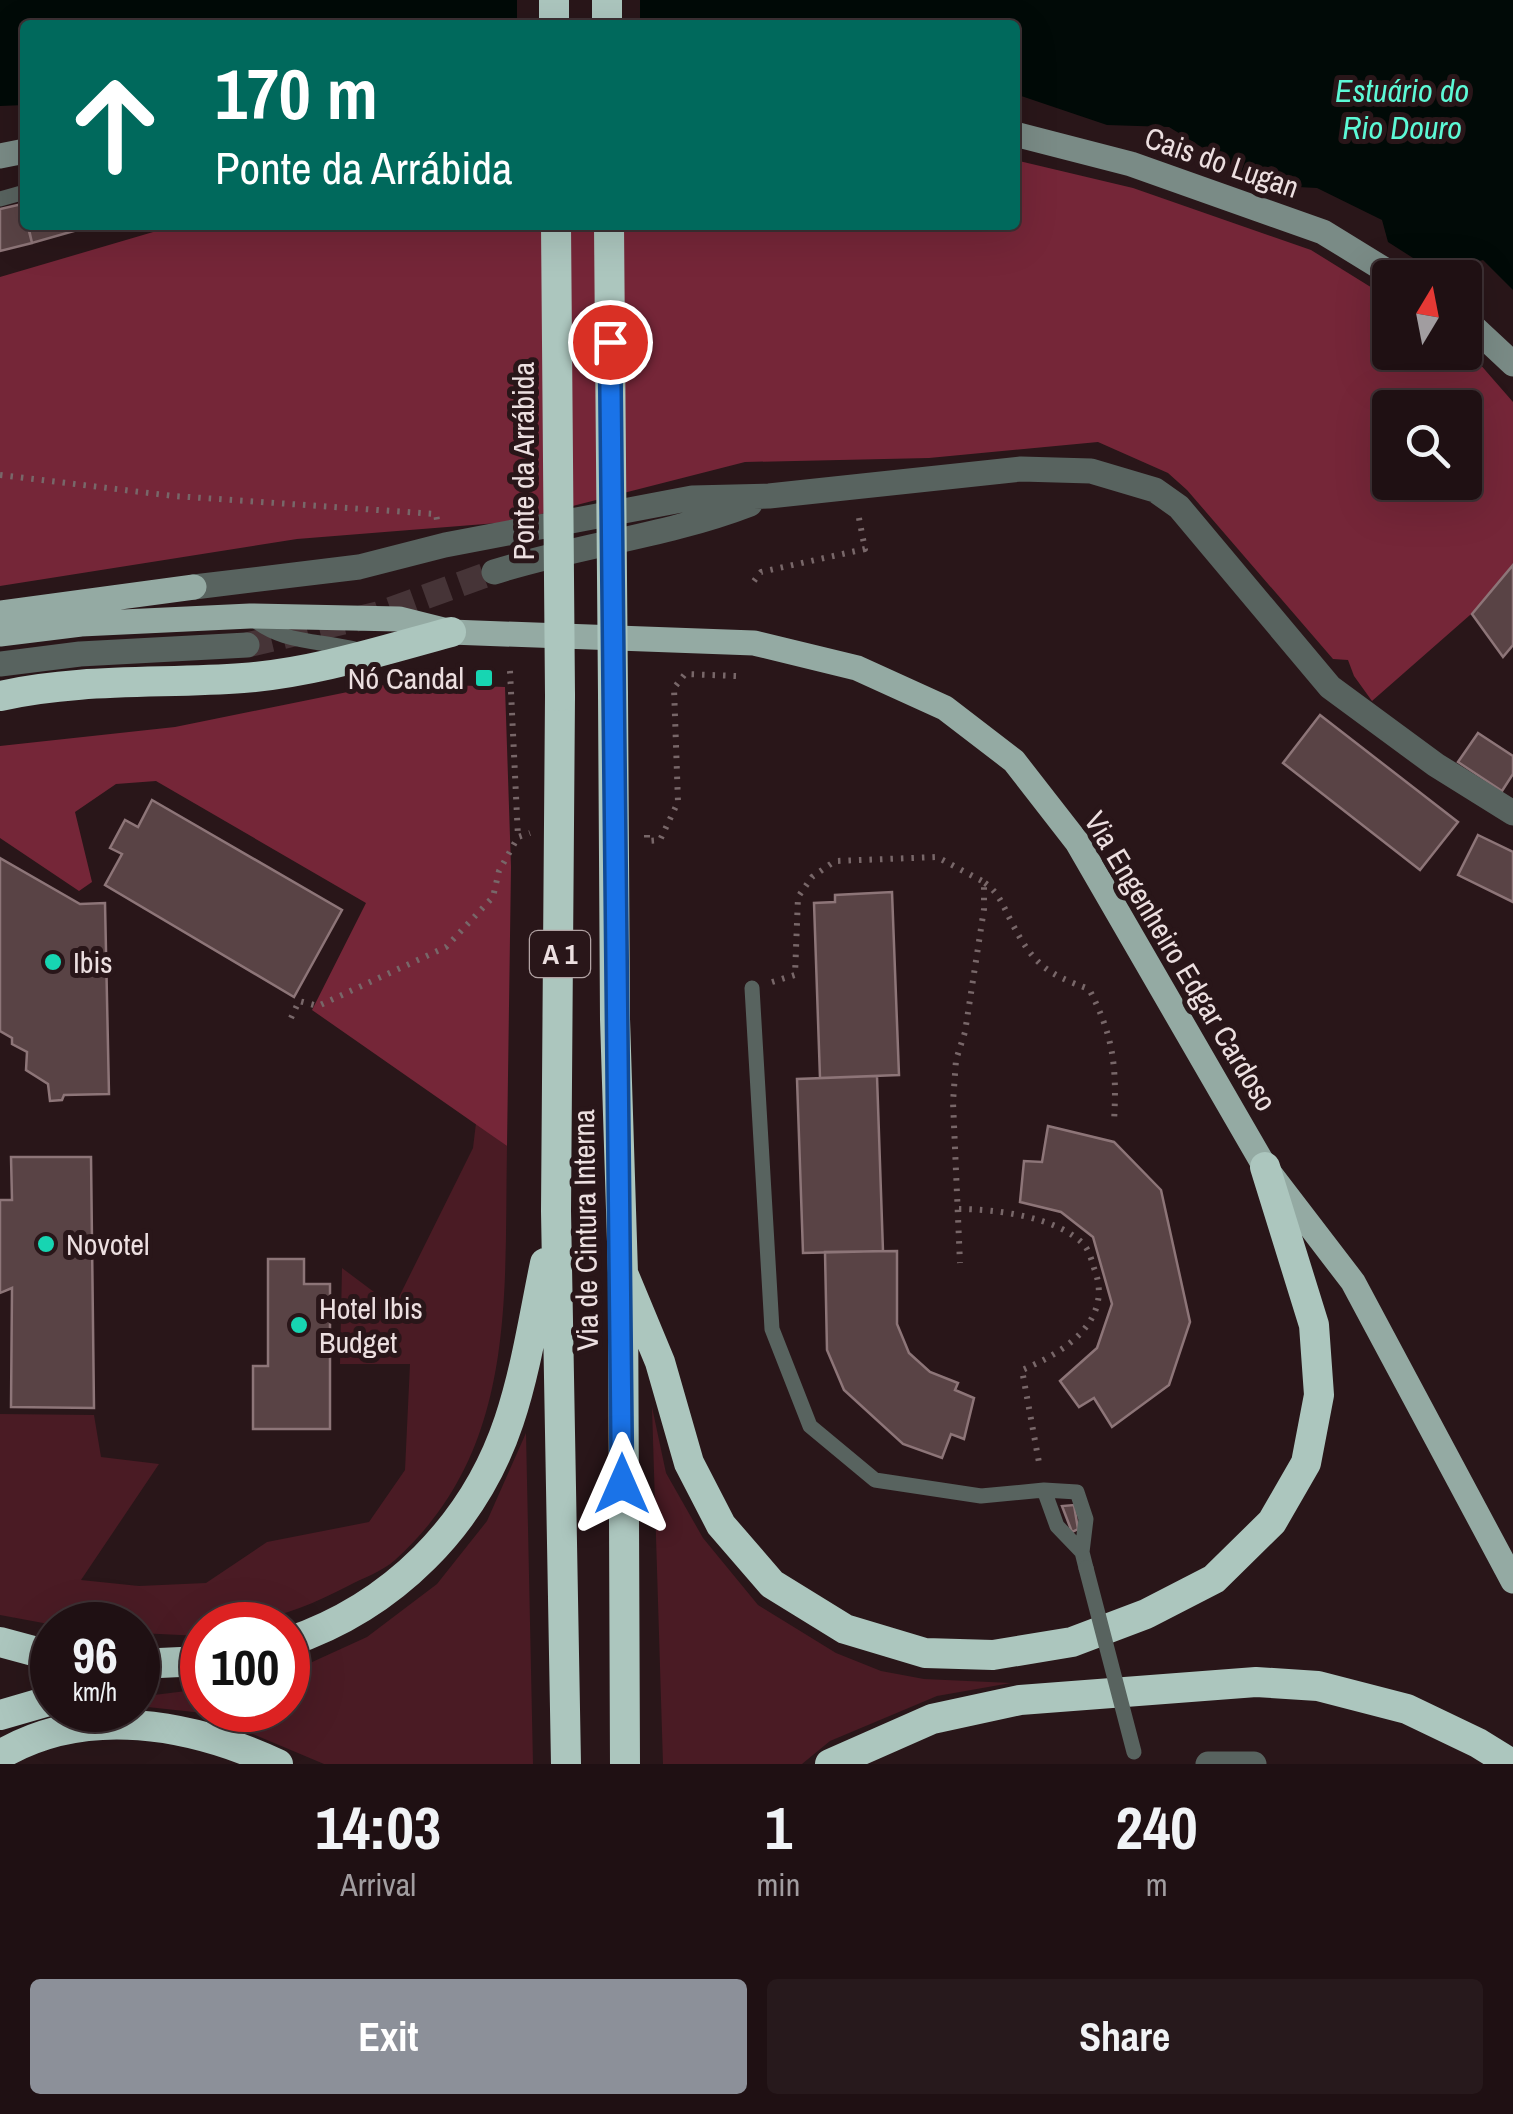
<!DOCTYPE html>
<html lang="en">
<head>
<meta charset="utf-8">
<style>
  :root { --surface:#1f1013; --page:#27191c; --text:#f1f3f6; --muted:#a19da0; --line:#3c3033; --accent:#8c9099 }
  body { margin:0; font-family:"Archivo Narrow",sans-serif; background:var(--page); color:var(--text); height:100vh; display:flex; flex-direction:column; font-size:38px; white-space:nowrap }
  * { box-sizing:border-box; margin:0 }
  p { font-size:32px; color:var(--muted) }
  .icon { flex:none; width:55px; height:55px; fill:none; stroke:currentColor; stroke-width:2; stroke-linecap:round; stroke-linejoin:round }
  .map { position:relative; height:1764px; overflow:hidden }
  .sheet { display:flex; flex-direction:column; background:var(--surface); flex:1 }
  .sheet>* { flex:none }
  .hud { position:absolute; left:20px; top:20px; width:1000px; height:210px; border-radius:10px; box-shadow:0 10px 40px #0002,0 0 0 2px var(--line); background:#00695c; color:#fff; overflow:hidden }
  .needle { width:65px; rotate:10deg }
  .buttons { position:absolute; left:1372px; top:260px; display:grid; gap:20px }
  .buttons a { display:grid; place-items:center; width:110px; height:110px; border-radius:10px; background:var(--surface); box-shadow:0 10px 40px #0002,0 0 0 2px var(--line); font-size:50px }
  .speed { position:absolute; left:30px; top:1602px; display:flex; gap:20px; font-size:50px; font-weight:700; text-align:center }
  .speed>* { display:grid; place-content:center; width:130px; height:130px; border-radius:50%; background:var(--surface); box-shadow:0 10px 40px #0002,0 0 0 2px var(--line); line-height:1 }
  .speed small { font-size:25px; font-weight:400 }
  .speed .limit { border:15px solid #d22; background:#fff; color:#111 }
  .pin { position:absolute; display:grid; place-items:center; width:85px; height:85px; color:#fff; margin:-42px; border:5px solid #fff; border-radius:50%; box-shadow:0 2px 10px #0007 }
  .me { position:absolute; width:110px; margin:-55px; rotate:0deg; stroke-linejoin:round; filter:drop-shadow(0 0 8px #0008) }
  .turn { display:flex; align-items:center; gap:35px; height:210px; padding:0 30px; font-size:45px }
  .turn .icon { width:130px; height:130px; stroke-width:2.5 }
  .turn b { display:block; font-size:70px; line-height:85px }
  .eta { display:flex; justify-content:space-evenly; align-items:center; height:170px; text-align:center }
  .eta b { font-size:60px; font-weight:800; line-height:70px }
  .button { display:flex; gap:20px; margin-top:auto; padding:20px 30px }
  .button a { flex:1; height:115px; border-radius:10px; background:var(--accent); color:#fff; font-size:40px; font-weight:800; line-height:115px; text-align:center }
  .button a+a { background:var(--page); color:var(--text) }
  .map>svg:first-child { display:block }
  .green { fill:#4a1b24 }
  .forest { fill:#752638; fill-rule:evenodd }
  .water { fill:#010a07 }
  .pier { fill:#291619 }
  .building { fill:#594345; stroke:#8d7578; stroke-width:2.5 }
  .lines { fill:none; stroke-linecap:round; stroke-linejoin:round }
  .tertiary-tunnel { stroke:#463437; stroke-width:25; stroke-dasharray:25 12; stroke-linecap:butt }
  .path { stroke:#786769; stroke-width:6; stroke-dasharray:2.5 8; stroke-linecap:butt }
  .service { stroke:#58635f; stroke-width:15 }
  .tertiary { stroke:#58635f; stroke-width:25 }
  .secondary { stroke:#7a8b86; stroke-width:25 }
  .primary { stroke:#94aaa3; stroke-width:25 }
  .motorway { stroke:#acc6be; stroke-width:30 }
  .service-bridge { stroke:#58635f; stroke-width:15 }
  .motorway-bridge { stroke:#acc6be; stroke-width:30 }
  .route-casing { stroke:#114b97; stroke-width:25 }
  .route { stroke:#1a73e8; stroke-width:18 }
  .poi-dot { fill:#17d5b2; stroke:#291619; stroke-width:4 }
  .labels { text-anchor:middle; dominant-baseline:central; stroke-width:10; stroke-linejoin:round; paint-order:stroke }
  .shield { fill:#291619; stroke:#b2a3a4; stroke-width:2.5 }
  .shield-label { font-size:28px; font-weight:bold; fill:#ecdfe0 }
  .street-label { font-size:30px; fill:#ecdfe0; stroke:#291619 }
  .poi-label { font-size:30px; fill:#ecdfe0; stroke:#291619; text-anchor:start }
  .water-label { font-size:32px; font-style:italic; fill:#5cf9d6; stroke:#291619 }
</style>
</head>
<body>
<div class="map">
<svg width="1513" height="1764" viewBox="0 0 1513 1764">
  <rect width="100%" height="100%" fill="#291619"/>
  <path class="green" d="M476,1123L507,1146C504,1298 518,1449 395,1560C383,1571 363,1578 348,1586C297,1612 261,1625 202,1625V1636L138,1633V1625H54L0,1615V1414L94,1415L101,1457L159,1464L81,1580L139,1586L206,1583L267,1542L369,1522L405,1470L410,1364H340L342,1268L394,1307L473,1148Z
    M652,1407L666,1473L703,1538L758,1605L836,1653L881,1671L924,1679L1011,1683L937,1696L830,1741L802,1764H663Z
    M526,1433L533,1764H324L203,1713L138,1706V1697L202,1689V1710H288V1673L367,1637L437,1584L487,1521Z"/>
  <path class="forest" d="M1015,160L1133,188L1311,250L1390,299V352H1465V347L1513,402V565L1486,601L1372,701L1354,676L1348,660L1333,659L1187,490L1168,473L1098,442L929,458L745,462L510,522L297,539L0,586V277L177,225H1015ZM1390,408H1465V482H1390Z
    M392,683L505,687L511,867L507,1146L312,1010L366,903L156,781L116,784L75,812L92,882L79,891L0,838V746L175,727Z"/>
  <path class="water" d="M0,0H1513V290L1483,260L1435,272L1388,242L1382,220L1317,188L1263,185L1169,127L1107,125L1015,94V25H25V105L0,106Z"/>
  <path class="pier" d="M517,0H640V25H517Z"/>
  <path class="building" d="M22,204L32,243L0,251V209Z
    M28,225H95L32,243Z
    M1513,565V645L1503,657L1472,614Z
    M1320,715L1458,822L1420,870L1283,763Z
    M1478,733L1513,756V774L1502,791L1458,762Z
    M152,800L342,910L294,997L105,885L122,854L110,848L125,820L138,827Z
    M1478,835L1513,852V902L1458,875Z
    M0,858L80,904L105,903L109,1094L64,1095L62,1100L50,1101L48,1084L26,1070L27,1052L12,1044V1038L0,1031Z
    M892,892L899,1075L820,1078L814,903L835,902V895Z
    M877,1076L883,1251L803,1253L797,1079Z
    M1048,1126L1114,1142L1161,1190L1190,1322L1169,1385L1112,1427L1094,1398L1079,1407L1060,1381L1097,1348L1112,1304L1093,1237L1061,1212L1020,1202L1024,1161L1042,1162Z
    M11,1157H91L94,1408L11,1407L12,1288L0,1293V1200H12Z
    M897,1251V1324L909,1353L930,1372L958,1383L955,1390L974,1398L964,1439L951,1434L942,1458L903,1444L844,1390L827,1350L825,1252Z
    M268,1259H304V1284H330V1429H253V1366H268Z
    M1074,1505L1078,1529L1072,1532L1062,1506Z"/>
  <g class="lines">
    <path class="tertiary-tunnel" d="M247,645L378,614L494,572"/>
    <path class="path" d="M0,475L174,496L436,514L437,520
      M754,581L761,572L865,549L858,513
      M510,671L518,837
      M647,835V841L660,840L678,802L674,688L685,674L736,676
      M985,883C1000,894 1003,906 1012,923C1033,964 1047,974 1089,989C1114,1037 1117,1068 1114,1122
      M772,982L795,975L798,897L812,877L835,861L937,857L984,882V909L965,1032L956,1060L953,1102L960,1263
      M291,1018L299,1001L318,1006L446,947L493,897L499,871L518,837L530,833
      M959,1209C995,1209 1060,1217 1085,1246C1089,1251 1092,1261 1094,1268C1115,1321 1063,1353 1022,1370L1040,1468"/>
    <path class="service" d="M0,199L25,192
      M250,616C279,644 321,640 358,650
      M752,988L772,1329L810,1426L875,1480L981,1496L1044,1490L1077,1492L1086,1519L1082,1552L1086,1568
      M1044,1490L1057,1526L1082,1552"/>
    <path class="tertiary" d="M494,572C579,545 667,536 750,504
      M194,587L359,567L445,545L692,498L769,496L1021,469L1091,471L1155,490L1179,507L1330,687L1436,765L1513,813
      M0,664L80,654L247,645
      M1208,1764H1254"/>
    <path class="secondary" d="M1015,134L1131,164L1323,232L1398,278
      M0,156L25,151
      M1465,319L1513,364"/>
    <path class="primary" d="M0,613L194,587
      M0,634L81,624L250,616L399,619L451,632L754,643L857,668L945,708L1014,761L1077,842L1265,1167L1353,1282L1513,1581"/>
    <path class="motorway" d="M554,0V25
      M607,0V25
      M613,695L615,1019L623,1273L625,1764
      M0,696C79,678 163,684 243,678C313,673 384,650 451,632
      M560,696L556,1211L566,1764
      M623,1273L660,1362L689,1463L721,1525L772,1584L845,1629L925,1653L993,1655L1072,1642L1146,1614L1214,1579L1272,1522L1306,1463L1319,1395L1314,1325L1265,1167
      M0,1642L52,1656
      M288,1642C392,1607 474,1526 509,1421C526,1370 534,1316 545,1263
      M138,1664L202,1661
      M0,1715L52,1700
      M0,1755C86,1704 192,1724 278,1764
      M830,1764L932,1719L1020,1700L1256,1682L1318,1686L1407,1709L1478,1743L1512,1764"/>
    <path class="service-bridge" d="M1086,1568L1134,1752"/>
    <path class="motorway-bridge" d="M556,225L560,696
      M609,225L613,695"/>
  </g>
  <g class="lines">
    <g class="route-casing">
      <path id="route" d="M610,342L622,1484"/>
    </g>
    <use href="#route" class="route"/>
  </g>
  <g class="poi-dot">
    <rect x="474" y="668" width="20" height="20" rx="5"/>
    <circle cx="53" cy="962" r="10"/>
    <circle cx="46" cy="1244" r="10"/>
    <circle cx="299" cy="1325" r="10"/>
  </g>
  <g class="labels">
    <rect class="shield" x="530" y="931" width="60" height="46" rx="8"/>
    <g class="shield-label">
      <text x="560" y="954">A 1</text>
    </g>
    <g class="street-label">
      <text transform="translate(1222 162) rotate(19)">Cais do Lugan</text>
      <text transform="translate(523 461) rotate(-90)">Ponte da Arrábida</text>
      <text transform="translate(1181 961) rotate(59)">Via Engenheiro Edgar Cardoso</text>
      <text transform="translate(585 1230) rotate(-91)">Via de Cintura Interna</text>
    </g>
    <g class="poi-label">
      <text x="464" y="678" text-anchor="end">Nó Candal</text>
      <text x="73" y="962">Ibis</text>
      <text x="66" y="1244">Novotel</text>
      <text x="319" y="1308">Hotel Ibis<tspan x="319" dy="34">Budget</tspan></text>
    </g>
    <g class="water-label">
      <text x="1402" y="90">Estuário do<tspan x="1402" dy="37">Rio Douro</tspan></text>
    </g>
  </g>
</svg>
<div class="buttons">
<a><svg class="needle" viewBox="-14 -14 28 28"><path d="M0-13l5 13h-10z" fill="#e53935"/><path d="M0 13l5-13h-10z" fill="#a19da0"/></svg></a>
<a><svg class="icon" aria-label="search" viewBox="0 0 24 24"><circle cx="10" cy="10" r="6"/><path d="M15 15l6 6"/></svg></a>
</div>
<div class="speed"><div>96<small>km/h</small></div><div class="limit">100</div></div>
<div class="pin" style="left:610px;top:342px;background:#d93025"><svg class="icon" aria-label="arrive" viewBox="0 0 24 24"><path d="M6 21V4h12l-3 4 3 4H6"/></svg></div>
<svg class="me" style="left:622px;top:1484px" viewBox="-20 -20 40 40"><path d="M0-17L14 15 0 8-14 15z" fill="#1a73e8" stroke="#fff" stroke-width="4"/></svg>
<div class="hud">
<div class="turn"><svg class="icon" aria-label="ahead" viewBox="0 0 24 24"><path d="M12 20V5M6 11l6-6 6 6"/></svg><div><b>170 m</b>Ponte da Arrábida</div></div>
</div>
</div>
<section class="sheet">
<div class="eta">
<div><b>14:03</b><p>Arrival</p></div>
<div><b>1</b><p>min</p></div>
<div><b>240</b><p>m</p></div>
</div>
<div class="button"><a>Exit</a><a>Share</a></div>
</section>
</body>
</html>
